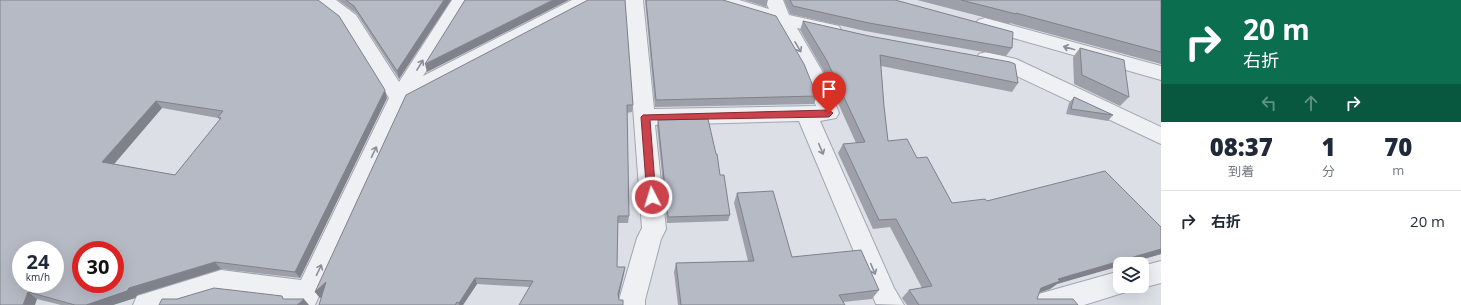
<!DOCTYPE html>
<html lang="ja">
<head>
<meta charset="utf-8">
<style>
  :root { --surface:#fff; --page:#f6f6f7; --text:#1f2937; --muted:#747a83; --line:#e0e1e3 }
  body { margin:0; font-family:"Open Sans","Noto Sans JP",sans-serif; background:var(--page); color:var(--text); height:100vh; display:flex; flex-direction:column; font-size:15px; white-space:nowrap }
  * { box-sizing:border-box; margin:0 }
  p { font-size:13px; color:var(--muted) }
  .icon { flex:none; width:22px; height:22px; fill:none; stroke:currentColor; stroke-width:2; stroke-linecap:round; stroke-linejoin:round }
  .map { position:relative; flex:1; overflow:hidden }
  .panel { display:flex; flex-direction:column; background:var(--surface); width:300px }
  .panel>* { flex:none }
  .top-card { background:#0b6e4f; color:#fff; overflow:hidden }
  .buttons { position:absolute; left:1113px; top:257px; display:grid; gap:8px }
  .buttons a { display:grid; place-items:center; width:36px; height:36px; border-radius:8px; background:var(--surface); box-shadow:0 4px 16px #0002; font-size:20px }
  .speed { position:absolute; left:12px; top:241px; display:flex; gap:8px; font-size:20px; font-weight:700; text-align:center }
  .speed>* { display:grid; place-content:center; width:52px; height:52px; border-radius:50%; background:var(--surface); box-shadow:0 4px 16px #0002; line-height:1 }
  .speed small { font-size:10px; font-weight:400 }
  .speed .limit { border:6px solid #d22; background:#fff; color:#111 }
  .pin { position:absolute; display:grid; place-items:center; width:34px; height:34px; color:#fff; margin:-41px -17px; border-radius:50% 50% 50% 0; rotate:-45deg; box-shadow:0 0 4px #0007 }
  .pin .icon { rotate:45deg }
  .me { position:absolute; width:44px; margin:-22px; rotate:355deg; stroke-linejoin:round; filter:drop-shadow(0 0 3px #0008) }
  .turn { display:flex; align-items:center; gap:14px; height:84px; padding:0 16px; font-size:18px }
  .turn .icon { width:52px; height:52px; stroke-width:2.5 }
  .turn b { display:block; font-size:28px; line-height:34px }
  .lanes { display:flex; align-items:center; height:38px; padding:0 16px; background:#0003; justify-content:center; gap:20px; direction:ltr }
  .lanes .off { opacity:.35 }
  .eta { display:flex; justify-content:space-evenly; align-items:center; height:68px; text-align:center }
  .eta b { font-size:24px; font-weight:800; line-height:28px }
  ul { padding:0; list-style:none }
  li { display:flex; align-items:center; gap:12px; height:60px; padding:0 16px; border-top:1px solid var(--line) }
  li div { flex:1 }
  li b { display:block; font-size:15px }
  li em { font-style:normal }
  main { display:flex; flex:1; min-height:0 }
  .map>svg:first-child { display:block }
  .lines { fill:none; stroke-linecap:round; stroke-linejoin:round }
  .minor-casing { stroke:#a2a6af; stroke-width:2 }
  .minor { fill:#eef0f4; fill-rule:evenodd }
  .wall { fill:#9da0a9; fill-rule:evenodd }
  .shaded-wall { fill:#7f828a }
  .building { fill:#b6bac5; stroke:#7f828a; fill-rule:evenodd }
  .oneway { stroke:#8a8e98 }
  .route { fill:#ca424b; stroke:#832b31 }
</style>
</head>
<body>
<main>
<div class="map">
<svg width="1161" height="305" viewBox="0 0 1161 305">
  <rect width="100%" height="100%" fill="#dcdfe6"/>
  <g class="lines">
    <g class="minor-casing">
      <path id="minor" d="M315,0H336L356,15L399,82L452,0H470L423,76L572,0H595L592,4L407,102L315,305H289L290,303L221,294L185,305H133L137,296L221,270L301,280L389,98L343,23L318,4Z
        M625,0H643L654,109L816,106L802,71L775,23L714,4L711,0H739L769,9L765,0H783L789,15L839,26L841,30L839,34L832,36L797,28L822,71L839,113L836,118L820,121L894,288L904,305L876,304L799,121L655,125L666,229L661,239L645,300V305H619V300L637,238L642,228Z
        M985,18L1161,66V80L978,28L976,24L978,20Z
        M986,52L1016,59L1161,127V144L1004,70L979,64L976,59L979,54Z
        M1161,261V283L1142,288L1135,286H1142V266Z
        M1120,271V286H1131L1129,291L1084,305H1029L1033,296L1042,293Z"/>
    </g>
    <use href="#minor" class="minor"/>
  </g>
  <path class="wall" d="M0,0L387,98L300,278L221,269L137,295L135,298L113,305H61L37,299L0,305ZM162,108L218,118L220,120L175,175L114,164Z
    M338,0H451L399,79L357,14Z
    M588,0L633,105L632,112L627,113L629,216L628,223H618L617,267L624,274L529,287L477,284L463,305H319L322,296L320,298L315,292Z
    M645,0H723L817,96L814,104L655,107Z
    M744,0H768L766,7Z
    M784,0H895L1012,48L1006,56L865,31L790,14Z
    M917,0H1161V64L1010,23V24Z
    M803,21L1018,83L1012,92L881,66L884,106L888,141L917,158L952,203L987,201L1161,227V254L1126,264H1120L1057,284L1050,289L1039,293L1037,299L1078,305H907L902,298L909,290L922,288L890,227L873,229L838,153L843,144L856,143L823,70L800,30Z
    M1080,48L1129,97L1120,106L1074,84L1073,57Z
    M1074,97L1113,115L1108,121L1066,114L1069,103Z
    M658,120L720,175L730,215L728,221L667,223L657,126Z
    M737,193L792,257L879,290L872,299L843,302L845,305H678L674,272L676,263L748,261L734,203Z"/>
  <path class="shaded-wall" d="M444,0H451L399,79L397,71Z
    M553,0H569L427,72L425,64Z
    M385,90L387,98L300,278L295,272Z
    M156,101L162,108L109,170L102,162Z
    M1161,249V254L1126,264H1120V266L1057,284L1050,289L1032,295L1041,288L1058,279Z
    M215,262L221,269L137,295L135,298L113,305H86L129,288Z
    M625,267L624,274L618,300V294Z
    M475,278L477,284L463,305H459V303Z
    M326,282L331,289L320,298L315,292Z
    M28,292L37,299L35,305H23Z
    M304,299L309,305H297Z"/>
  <path class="building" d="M0,0H318L339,16L385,90L295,272L215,262L129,288L127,291L86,305H75L28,292L23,305H0ZM156,101L223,111L218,117L221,118L175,175L102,162ZM21,250H55V284H21ZM81,250H115V284H81Z
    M346,0H444L397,71L354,6Z
    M465,0H553L425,64Z
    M588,0H625L633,105H627L629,216H618L617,267H625L618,294L619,300H623V305H519L533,281L475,278L459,303L457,302L455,305H319L326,282L315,292L406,95Z
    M646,0H723L776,16L804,64L817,96L656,100Z
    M790,0H895L1013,32L1012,48L869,23L793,6Z
    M961,0H1161V52L1016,13V14Z
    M803,21L869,36L1010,62L1015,64L1018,83L880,55L884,106L888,141L907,139L917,158L927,157L952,203L985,199L987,201L1105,171L1161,227V249L1058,279L1060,281L1041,288L1037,299H1073L1078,305H919L909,290L932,286L896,219L879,220L843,144L865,142L827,61Z
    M1080,48L1124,60L1129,97L1082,75Z
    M1074,97L1113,115L1071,109Z
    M708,119L716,154H717L720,175H724L730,215L668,217L658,120Z
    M773,191L792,257L861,250L879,290L839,295L845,305H681L676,263L754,261L737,193Z
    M214,288L282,296L283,299H304L297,305H159L162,299H177Z"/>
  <defs><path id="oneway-shaft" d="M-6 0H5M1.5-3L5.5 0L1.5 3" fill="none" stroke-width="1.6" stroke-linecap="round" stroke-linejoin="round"/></defs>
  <g class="oneway">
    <use href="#oneway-shaft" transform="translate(798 47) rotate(60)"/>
    <use href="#oneway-shaft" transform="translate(1069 48) rotate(-164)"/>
    <use href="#oneway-shaft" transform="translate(420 65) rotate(-58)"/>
    <use href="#oneway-shaft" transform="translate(821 149) rotate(67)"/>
    <use href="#oneway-shaft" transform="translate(374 152) rotate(-65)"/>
    <use href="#oneway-shaft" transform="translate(873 269) rotate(67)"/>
    <use href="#oneway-shaft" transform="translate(319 270) rotate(-65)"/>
  </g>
  <path class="route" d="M829,110L833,113L829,117L650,120L656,197L655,200H648L647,197L641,117L643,115Z"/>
</svg>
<div class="buttons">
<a><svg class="icon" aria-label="layers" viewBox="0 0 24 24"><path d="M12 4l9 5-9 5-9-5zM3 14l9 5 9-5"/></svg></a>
</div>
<div class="speed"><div>24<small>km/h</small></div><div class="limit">30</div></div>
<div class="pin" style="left:829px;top:113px;background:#d93025"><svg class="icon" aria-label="arrive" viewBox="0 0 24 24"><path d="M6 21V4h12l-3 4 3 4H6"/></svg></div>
<svg class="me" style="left:652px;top:197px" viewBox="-20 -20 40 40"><circle r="17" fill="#ca424b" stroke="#fff" stroke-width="3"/><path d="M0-11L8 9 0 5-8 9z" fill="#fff"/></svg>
</div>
<section class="panel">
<div class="top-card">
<div class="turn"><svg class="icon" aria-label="right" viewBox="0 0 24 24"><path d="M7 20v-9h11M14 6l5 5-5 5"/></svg><div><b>20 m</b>右折</div></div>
<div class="lanes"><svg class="icon off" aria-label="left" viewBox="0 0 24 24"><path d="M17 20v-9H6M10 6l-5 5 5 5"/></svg><svg class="icon off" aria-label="ahead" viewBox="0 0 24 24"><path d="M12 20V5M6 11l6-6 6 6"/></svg><svg class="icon" aria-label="right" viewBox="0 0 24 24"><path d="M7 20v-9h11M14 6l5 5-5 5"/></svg></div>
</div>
<div class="eta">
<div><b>08:37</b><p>到着</p></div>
<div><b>1</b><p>分</p></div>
<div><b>70</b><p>m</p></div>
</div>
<ul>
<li><svg class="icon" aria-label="right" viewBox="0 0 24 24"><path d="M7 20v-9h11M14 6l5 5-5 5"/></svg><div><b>右折</b></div><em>20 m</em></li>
</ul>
</section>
</main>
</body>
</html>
